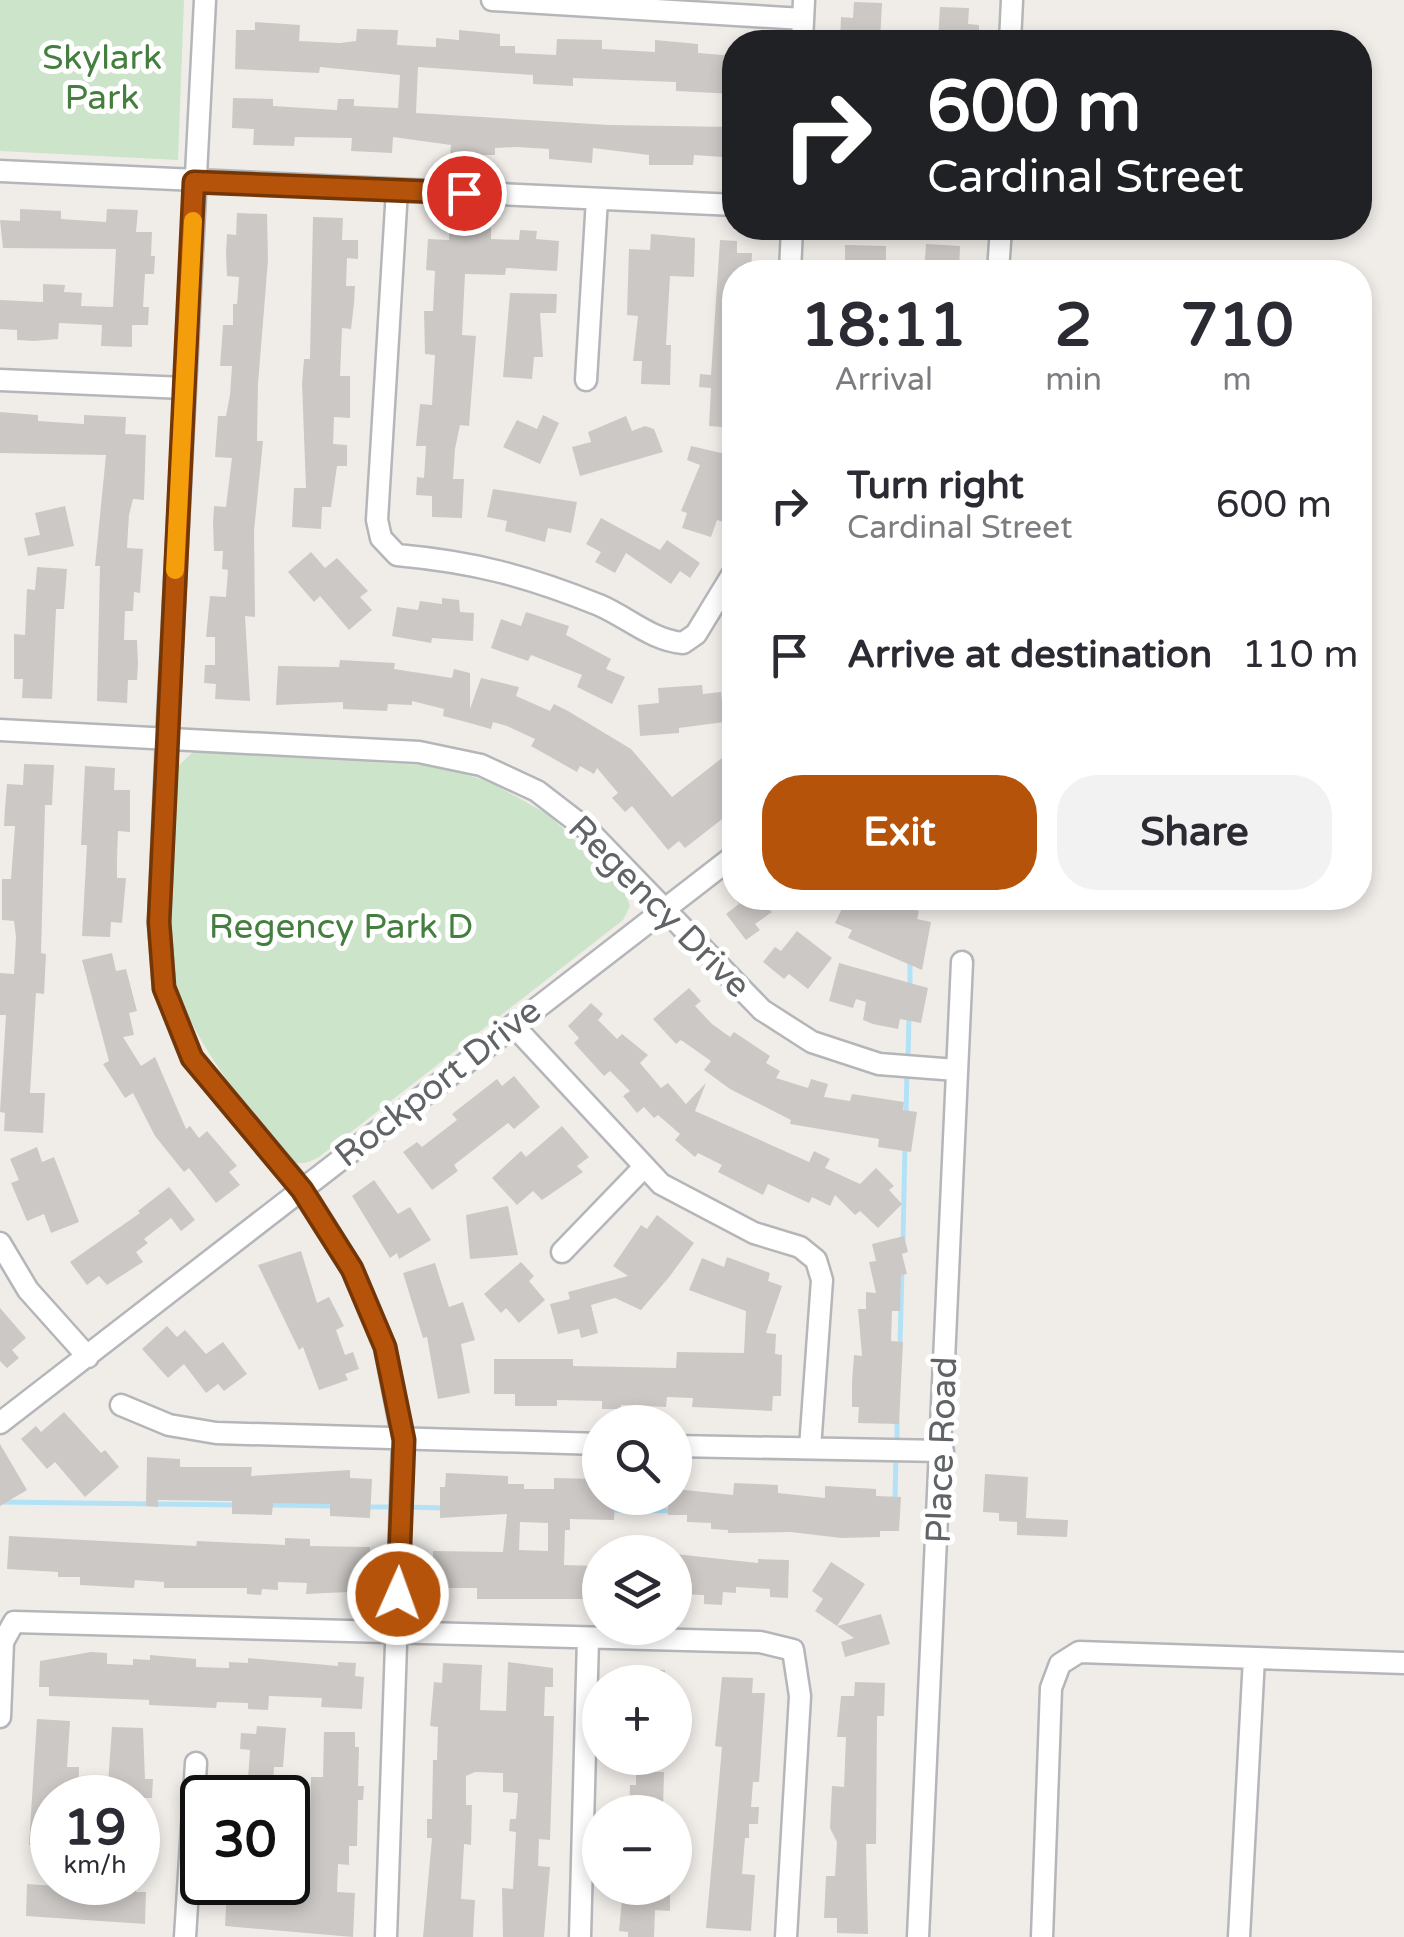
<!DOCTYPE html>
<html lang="en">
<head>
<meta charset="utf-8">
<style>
  :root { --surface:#fff; --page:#f2f2f3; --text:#2b2b33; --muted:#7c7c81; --accent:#b45309 }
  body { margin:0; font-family:"Varela Round",sans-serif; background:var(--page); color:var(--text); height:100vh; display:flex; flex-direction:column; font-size:38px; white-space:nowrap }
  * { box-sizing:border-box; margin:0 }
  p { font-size:32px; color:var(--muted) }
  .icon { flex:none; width:55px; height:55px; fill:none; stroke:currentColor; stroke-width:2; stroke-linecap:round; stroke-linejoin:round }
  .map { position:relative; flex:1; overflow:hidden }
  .details { position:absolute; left:722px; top:260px; width:650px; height:650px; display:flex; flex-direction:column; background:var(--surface); border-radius:40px; box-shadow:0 5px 15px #0003 }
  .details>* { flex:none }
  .banner { position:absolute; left:722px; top:30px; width:650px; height:210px; border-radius:40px; box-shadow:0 5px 15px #0003; background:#202124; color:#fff; overflow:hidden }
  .controls { position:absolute; left:582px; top:1405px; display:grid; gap:20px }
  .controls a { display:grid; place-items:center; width:110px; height:110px; border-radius:50%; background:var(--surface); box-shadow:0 5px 15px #0003; font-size:50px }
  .speed { position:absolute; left:30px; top:1775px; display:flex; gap:20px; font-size:50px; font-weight:700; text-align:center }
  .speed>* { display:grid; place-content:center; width:130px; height:130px; border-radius:50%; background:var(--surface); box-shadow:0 5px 15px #0003; line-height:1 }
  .speed small { font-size:25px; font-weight:400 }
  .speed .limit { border:5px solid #111; border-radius:15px; background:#fff; color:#111 }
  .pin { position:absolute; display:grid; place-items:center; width:85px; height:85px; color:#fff; margin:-42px; border:5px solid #fff; border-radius:50%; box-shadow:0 2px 10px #0007 }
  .me { position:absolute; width:110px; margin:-55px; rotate:2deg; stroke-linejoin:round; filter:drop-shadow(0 0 8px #0008) }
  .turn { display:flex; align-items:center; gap:35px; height:210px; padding:0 40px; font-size:45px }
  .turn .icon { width:130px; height:130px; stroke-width:2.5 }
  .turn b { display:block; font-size:70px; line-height:85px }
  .eta { display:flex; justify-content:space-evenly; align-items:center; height:170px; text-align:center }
  .eta b { font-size:60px; font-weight:700; line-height:70px }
  .primary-button { display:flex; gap:20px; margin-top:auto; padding:20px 40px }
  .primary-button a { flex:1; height:115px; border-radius:40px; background:var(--accent); color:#fff; font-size:40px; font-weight:700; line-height:115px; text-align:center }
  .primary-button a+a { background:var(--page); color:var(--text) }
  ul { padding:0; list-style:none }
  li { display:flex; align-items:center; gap:30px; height:150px; padding:0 40px }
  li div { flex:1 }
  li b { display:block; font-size:38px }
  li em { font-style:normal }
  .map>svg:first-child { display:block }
  .green { fill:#cce4c9 }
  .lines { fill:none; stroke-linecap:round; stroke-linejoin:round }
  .stream { stroke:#b3e2f6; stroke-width:5 }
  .building { fill:#ccc8c5; fill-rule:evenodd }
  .minor-casing { stroke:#b4b6b9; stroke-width:25 }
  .minor { stroke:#fff; stroke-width:20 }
  .route-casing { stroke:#753606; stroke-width:25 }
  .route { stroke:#b45309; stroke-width:18 }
  .slow { stroke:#f59e0b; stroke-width:18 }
  .labels { text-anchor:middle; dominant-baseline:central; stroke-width:10; stroke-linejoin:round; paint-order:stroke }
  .park-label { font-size:35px; fill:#447f3f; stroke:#fff }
  .street-label { font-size:35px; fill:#606467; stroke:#fff }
</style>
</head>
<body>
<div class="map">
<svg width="1404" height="1937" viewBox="0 0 1404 1937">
  <rect width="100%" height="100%" fill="#f0ede9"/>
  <path class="green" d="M0,0H184L178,160L0,151Z
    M193,752L439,766L490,782L549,815L623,887L630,906L623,920L319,1157C306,1164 298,1166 284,1159C249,1107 186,1036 174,975C162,908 180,836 176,768Z"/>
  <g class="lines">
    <path class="stream" d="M912,914V898
      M910,989V960
      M908,1059L909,1015
      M906,1114L907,1070
      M903,1239L905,1145
      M900,1344L902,1270
      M897,1444V1420
      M895,1499L896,1455
      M0,1502L239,1505
      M270,1505L334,1506
      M365,1507H394
      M405,1507L444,1508
      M610,1510L674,1511"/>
  </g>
  <path class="building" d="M854,2L882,3L880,42H840L841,17L853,18Z
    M940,7L969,8L968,24L979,25V42L938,41Z
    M255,22L300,25L299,41L340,43L356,41L357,29L398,30L397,45L436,47V38L459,40V30L500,34V46H515V53L556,55L557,39L602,40V49L655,52V40L698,44V53L735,56V94L676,91V82L573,78V86L533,84V75L418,67L416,113L609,125L735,127V168L722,167V157L694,155L693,165H649V155L593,148L592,163L549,159V149L517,147L495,148V155H450L451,145L393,137L392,153L351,151L352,138L295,137L294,146L253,145L254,129L232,128L233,98L273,99V106L337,110L338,99H354V106L398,108L400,75L320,67L319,73L235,69L236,30H255Z
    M20,209L61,211V219L106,222L107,209L138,210L136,232H152L151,256H155L154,274H145L143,307H149L148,325H132V347L101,346L102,325L59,323L58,339L34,341L17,340V330L0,329V300L43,302V284L65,285L64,292L82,293L81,306L113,307L116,249L3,248L0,220L20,221Z
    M237,213L267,214L268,260L258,384L257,441H263L254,531L255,617L245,616L250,701L215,699L216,684L204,683L205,665H215V637H206L210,596L226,597L228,570L222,569L223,551H214L213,524L214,506L226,507L232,458L215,457L218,416H226L230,395L232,366H220L223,325H233V304H237L239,277L227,276L226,253L227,234L236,235Z
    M313,217L343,218L342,240H358V259L347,258L346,286H355L354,304L351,329L342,328L340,376H350V418L334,417L333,444L347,445V466H337L331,507H322L321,529L292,527L294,488H306L302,383L304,359H310Z
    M450,224L491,228V239L519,240L520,230L537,231L536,239L559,241L557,271L506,268L505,275L465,274L462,335L476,336L469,426L460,425L455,449L453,479H464L462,518L432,517V496L416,495L417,477L424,478L426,446H416L420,404L432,405L435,355L425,354L424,311H433L435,271L426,270L428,239L449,240Z
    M651,234L695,238L694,277L670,276L666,345H671L670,385L641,384L642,361H633L638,316L627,315L629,249L650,250Z
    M720,240L737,241V253H752L751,272H735V428L709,426L711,388L699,387L700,374L711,375Z
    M926,244L960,246L959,272H924Z
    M845,245L886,246V264H874V272H845Z
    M510,293L557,294L556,313H540L543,357H534L532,379L503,377Z
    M0,412L38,415V421L84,424V415L126,417L125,434L146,435L144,500L133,499L129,515L127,548L143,549L140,593L134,592L133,611H125L124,640H137L138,664L137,680H128L127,703L97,701L100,566H95L106,455L0,453Z
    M543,415L559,423L540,464L503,447L517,420L537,429Z
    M626,416L632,431L645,426L654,429L663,452L580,476L572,447L591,442L588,432Z
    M691,446L734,456L728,477L735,479V496L727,523L717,520L711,537L682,528L687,513L681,511L700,465L687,460Z
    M493,489L577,502L571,533L548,528L545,542L505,531L507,521L487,517Z
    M65,506L74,546L28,556L24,538L40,535L35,513Z
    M601,518L660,550L667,540L700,563L690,578L680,571L671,584L626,553L615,573L595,562L601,552L586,544Z
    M311,552L325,568L337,558L368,591L360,597L372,610L349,630L320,596L314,602L288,572Z
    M37,567L67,569L64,609H56L52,699L22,698L23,679H14V634L25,635L27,589L35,590Z
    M442,598L459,600L460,612L474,613L473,641L432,638L431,643L392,636L397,607L418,610L420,601L442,604Z
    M526,612L569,626L566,635L611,659L606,669L625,677L612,704L577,687L582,675L531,655L528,661L491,648L501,619L521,626Z
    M340,660L395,663L394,669L452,678L454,669L470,673V709L481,678L519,687L516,696L550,711L554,704L568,711L631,749L672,797L735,748V809L685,848L679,841L668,850L632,806L625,812L612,798L618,793L597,768L594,774L580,766L577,772L531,746L535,739L507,726L493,722L491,729L466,722L443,716L444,709L412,701V705L388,704L387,711L343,709V702L276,705L278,666L339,667Z
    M702,685L703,694L721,692L724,722L679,728V733L640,736L638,705L659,703L658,688Z
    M24,764L54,765L52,805H45L41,953L46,954L44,994L36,993L30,1093H45L43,1133L4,1131L5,1113L0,1112L6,1015H0V973L14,974L16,937L14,921L2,920V879H11L15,826H4L5,808L7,784L23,785Z
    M85,766L115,768L114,790H130V832L118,831L117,859V878H126L122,923L111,922L110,937L82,936L87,845H81Z
    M735,898H764L761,903L772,912L755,924L760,930L746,940L726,914L739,904Z
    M847,898L873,902L878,898L919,911L917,919L931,922L922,970L848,938L852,930L835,923Z
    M797,931L832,958L808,989L789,974L784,979L763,962L775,947L781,951Z
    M112,953L116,971L126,969L137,1011L129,1013L134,1035L123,1037L141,1066L155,1057L186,1129L190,1126L199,1138L207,1131L237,1166L229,1172L240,1185L216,1203L189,1168L184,1172L155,1136L133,1093L125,1098L103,1064L109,1061L82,960Z
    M839,963L928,988L921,1023L900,1019L898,1029L873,1024L863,1020L866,1002L856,999L853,1008L829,1001Z
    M689,988L701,1001L695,1006L712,1024L730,1037L734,1032L770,1056L766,1063L780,1071L776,1078L808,1088L811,1079L828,1084L824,1097L850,1101L852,1094L904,1102L903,1110L917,1112L911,1152L878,1147L879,1139L790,1124L791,1120L730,1089L704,1070L711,1061L681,1040L676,1044L653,1019Z
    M591,1003L603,1014L598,1020L617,1039L622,1034L648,1055L640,1063L661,1088L668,1083L686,1104L706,1083L695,1111L809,1162L814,1151L830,1159L825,1168L860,1184L876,1168L894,1186L889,1190L902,1204L878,1228L860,1211L855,1215L835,1195L830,1206L812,1197L809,1203L768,1184L763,1195L718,1172L722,1165L698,1153L695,1157L675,1140L680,1134L658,1115L654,1118L644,1107L637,1113L623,1096L630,1091L610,1071L604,1076L574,1043L579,1038L568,1026Z
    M514,1076L540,1107L514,1129L508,1123L454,1165L458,1171L432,1190L403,1152L417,1142L422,1147L457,1120L452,1114L497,1079L502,1086Z
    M562,1126L589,1157L577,1166L583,1172L542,1200L533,1191L517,1205L492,1178L521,1151L526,1157Z
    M37,1147L42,1162L54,1157L79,1222L51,1233L44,1214L27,1221L11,1183L19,1180L10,1159Z
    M374,1180L398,1214L410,1207L431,1240L399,1259L397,1253L390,1258L352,1196Z
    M169,1187L195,1220L181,1231L171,1218L144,1239L148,1243L136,1252L143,1262L107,1285L99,1276L87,1285L70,1262L140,1213L138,1211Z
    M508,1206L518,1255L470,1259L466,1215Z
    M657,1215L694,1243L670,1276L641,1310L615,1298L591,1305L598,1333L581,1338L579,1329L558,1334L550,1304L570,1299L568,1292L628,1276L613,1266L641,1225L647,1229Z
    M904,1236L908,1252L902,1254L907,1274L901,1275L900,1311H892L891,1341L903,1342L899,1424L858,1423L859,1407H852V1382L854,1355L862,1356L858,1309H866V1292L876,1293L869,1262L876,1261L872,1244Z
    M301,1251L317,1303L329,1297L344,1326L336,1330L345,1355L353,1352L359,1369L345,1374L348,1380L319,1390L303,1347L299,1350L258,1265Z
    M727,1257L770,1273L768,1281L782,1286L766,1333L776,1334L775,1354L782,1355L781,1396H773L772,1411L692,1407L693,1398L667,1397L666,1407L621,1405V1409H602V1401L557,1400V1406H515V1394H494V1359H573V1366L676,1368L677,1352L744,1353L746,1311L689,1290L702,1258L724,1267Z
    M521,1262L534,1276L529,1281L545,1300L519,1323L506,1308L501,1313L484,1294Z
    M435,1263L449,1307L463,1302L475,1340L461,1344L470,1393L438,1399L427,1337L423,1338L403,1273Z
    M0,1308L26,1338L12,1350L19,1358L7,1368L0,1361Z
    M167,1326L177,1337L185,1330L206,1354L223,1342L247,1374L224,1391L218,1384L206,1393L184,1364L168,1378L142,1349Z
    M64,1412L101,1453L105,1450L119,1467L85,1497L55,1462L47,1469L21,1439L36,1426L41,1432Z
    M0,1444L27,1490L0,1506Z
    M147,1457L180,1459V1467H252L251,1476L350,1470V1478L372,1479L370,1518L330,1516V1504L273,1503L272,1515L232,1514V1501L158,1500V1507L146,1506Z
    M446,1473L508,1476V1484H524V1489H554V1478L598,1479L600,1498H615L614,1520L570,1519V1530H565L564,1565L600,1566V1599H477V1588H445V1577H433V1551L503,1552L507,1514L440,1518V1487H445ZM520,1522L548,1523V1551L519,1550Z
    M985,1474L1028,1477L1026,1518L1068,1520L1067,1537L1017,1535V1522L999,1521V1513L983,1512Z
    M734,1483L778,1485V1493L825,1498V1486L876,1489V1496L901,1497L899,1531H880V1537L841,1538L791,1532L728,1533V1530L711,1529V1523L687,1522V1515H668V1498H675V1489L733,1495Z
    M9,1536L196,1546L197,1541L285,1545V1538L310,1539V1546L370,1547L369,1591L306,1594L307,1583L278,1582V1590L262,1589L261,1595L247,1594V1588H164V1582L135,1580L134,1588L80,1585V1577H58V1572L7,1569Z
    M675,1554L758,1563V1559L789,1560L788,1598L770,1597V1589L736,1587V1593L723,1592L722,1605L704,1604V1595L675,1594Z
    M831,1562L865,1584L837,1626L815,1611L823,1599L812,1591Z
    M881,1614L890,1644L845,1657L841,1642L854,1638L837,1626Z
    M91,1652L107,1653V1664L133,1665V1659L150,1660V1655L196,1659V1667L229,1668V1662L248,1663V1658L338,1666V1662L356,1663L355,1676L364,1677L362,1709L321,1707L322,1698L269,1696L268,1710L248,1709V1703L217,1702L216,1708L149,1705V1700L49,1696V1687H39L40,1661Z
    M508,1662L553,1668V1687H545L544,1716H554L550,1840L539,1839L538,1866L550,1867L544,1937H503L502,1888L513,1889L516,1832L509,1831L510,1819H516L518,1793L503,1792V1773L475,1772L466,1776V1805H472L471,1845L464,1844L461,1899L475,1900L473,1937H423L432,1838H427V1819H432L433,1760H437L438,1727L430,1726L434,1682L442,1683L443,1663L482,1665L480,1710L506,1711Z
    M626,1669L665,1670V1682H626Z
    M722,1677L753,1678L752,1693H765L759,1782H753L751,1807H759L758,1824H749V1838H745L742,1874L755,1875L751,1931L706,1928L722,1747L715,1746Z
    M855,1682L885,1683L884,1716H877L876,1844H866L868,1934L837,1933V1918H824L826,1876H835L837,1842L830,1828L832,1786L844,1787L846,1737H837L841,1696H854Z
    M37,1719L70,1721L67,1767H79L78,1798H52V1846L29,1845Z
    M257,1726L286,1728L283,1767H274L272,1798H239L240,1779H248L250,1750L240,1749L241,1733L256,1734Z
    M112,1727L143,1728L145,1779H153L152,1798H107Z
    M324,1732H355V1747H359L358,1786H364L363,1800H358L357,1846H349V1865L338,1864L337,1892L355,1893L353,1937L225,1926L227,1890L271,1892V1884L308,1886L311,1777H323Z
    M636,1772H664L663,1812H629L630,1785H636Z
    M138,1827L158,1828L157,1860L138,1859Z
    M71,1882L136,1884V1892H146L145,1924L26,1916L27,1884L71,1887Z
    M623,1888L670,1890V1911L655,1910L654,1937H628V1932L619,1931Z"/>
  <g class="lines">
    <g class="minor-casing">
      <path id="minor" d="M205,0L167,738L159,923L164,988L192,1058L302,1189L352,1269L385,1347L403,1440L386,1937
        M492,0L803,19
        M802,42L804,0
        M1010,42L1012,0
        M0,171L735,205
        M397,190L377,520L381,538L397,555C474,562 527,576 599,605C629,618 651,640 683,643L696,634L735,570
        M790,272L792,228
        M998,272L1001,228
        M0,380L184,388
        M586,380L597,199
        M0,730L419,752L481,765L537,791L589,831L762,1010L812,1042L879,1064L956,1070
        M513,1025L661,1184L754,1233L800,1247L816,1260L822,1280L810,1448
        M0,1243L28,1290L88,1357
        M562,1252L644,1167
        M121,1405L169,1425L216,1433L600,1444
        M0,1423L735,855
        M675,1446L943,1451
        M0,1717L3,1642L14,1622L760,1642L793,1650L800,1696L786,1937
        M185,1937L196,1763
        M580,1937L588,1638
        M918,1937L962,962
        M1042,1937L1051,1688L1060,1664L1079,1652L1404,1663
        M1239,1937L1254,1658"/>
    </g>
    <use href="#minor" class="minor"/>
  </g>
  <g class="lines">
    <g class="route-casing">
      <path id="route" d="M398,1594L404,1440L385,1347L352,1269L302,1190L192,1058L164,988L159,922L194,182L464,193"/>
    </g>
    <use href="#route" class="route"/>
    <path class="slow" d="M175,570L193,221"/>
  </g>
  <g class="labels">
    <g class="park-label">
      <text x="102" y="58">Skylark<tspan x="102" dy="40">Park</tspan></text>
      <text x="341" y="927">Regency Park D</text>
    </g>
    <g class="street-label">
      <text transform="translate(659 907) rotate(45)">Regency Drive</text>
      <text transform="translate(438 1083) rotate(-38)">Rockport Drive</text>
      <text transform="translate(942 1450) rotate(-88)">Place Road</text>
    </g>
  </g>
</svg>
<div class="controls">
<a><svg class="icon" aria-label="search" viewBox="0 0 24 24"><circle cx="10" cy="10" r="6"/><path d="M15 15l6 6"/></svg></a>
<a><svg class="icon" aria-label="layers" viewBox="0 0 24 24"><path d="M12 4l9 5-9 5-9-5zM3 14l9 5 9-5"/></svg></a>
<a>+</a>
<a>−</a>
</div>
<div class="speed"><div>19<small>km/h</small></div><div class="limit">30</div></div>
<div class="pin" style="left:464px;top:193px;background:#d93025"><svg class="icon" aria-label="arrive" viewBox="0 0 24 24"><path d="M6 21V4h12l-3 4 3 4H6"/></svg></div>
<svg class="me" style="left:398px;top:1594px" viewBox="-20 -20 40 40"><circle r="17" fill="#b45309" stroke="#fff" stroke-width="3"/><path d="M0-11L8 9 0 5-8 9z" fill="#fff"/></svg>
<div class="banner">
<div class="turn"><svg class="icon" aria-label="right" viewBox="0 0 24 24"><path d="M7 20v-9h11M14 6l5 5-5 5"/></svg><div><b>600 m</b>Cardinal Street</div></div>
</div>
<section class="details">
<div class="eta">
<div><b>18:11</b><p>Arrival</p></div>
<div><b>2</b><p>min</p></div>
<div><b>710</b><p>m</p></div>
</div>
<ul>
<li><svg class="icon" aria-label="right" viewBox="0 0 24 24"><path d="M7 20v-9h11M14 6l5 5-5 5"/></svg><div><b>Turn right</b><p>Cardinal Street</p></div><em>600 m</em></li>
<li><svg class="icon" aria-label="arrive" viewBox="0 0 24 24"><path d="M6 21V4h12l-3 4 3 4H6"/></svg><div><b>Arrive at destination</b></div><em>110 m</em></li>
</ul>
<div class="primary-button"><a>Exit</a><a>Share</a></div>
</section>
</div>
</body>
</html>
